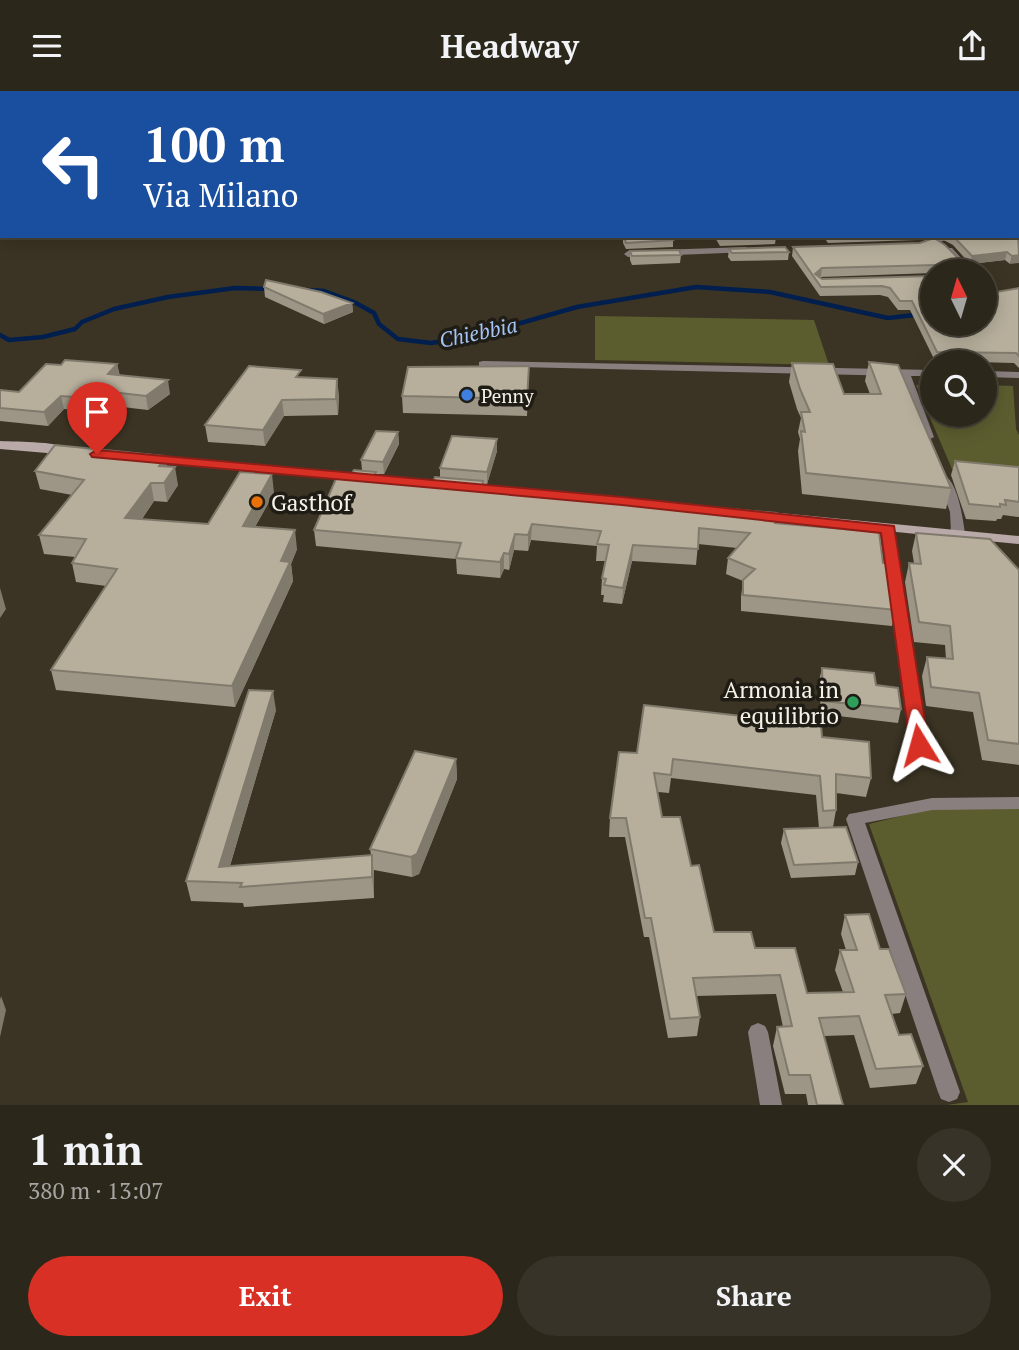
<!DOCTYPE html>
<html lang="en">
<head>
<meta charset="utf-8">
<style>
  :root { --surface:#2c271b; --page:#383328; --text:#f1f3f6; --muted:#a6a5a3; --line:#48443a; --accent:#d93025 }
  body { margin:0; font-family:"PT Serif",serif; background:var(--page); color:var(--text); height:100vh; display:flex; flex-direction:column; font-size:26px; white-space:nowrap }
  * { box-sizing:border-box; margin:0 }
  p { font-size:23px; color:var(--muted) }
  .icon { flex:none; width:38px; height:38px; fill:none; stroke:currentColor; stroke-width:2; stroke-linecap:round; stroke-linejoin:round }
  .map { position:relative; height:1014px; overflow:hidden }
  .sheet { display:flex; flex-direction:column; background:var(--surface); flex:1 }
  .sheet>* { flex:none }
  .banner { position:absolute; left:0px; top:0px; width:1020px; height:147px; box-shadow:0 4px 18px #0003,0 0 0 2px var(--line); background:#1a4fa0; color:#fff; overflow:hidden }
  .needle { width:46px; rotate:355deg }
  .fabs { position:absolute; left:920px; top:168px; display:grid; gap:14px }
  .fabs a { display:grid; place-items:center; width:77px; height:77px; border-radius:50%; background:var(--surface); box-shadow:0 4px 18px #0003,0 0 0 2px var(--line); font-size:35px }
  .pin { position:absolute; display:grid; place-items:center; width:60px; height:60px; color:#fff; margin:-72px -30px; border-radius:50% 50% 50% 0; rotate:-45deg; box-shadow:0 0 7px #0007 }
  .pin .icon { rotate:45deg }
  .me { position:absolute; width:77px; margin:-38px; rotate:352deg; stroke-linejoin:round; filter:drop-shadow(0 0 5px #0008) }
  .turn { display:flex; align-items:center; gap:24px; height:147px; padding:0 28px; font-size:32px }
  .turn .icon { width:91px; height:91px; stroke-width:2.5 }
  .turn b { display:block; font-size:49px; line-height:60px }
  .round { display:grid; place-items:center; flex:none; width:74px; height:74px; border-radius:37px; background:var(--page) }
  .summary { display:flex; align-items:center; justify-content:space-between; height:119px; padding:0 28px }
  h1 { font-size:42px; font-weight:600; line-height:52px }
  .primary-button { display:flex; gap:14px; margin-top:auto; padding:14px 28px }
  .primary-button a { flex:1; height:80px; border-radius:42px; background:var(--accent); color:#fff; font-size:28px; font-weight:600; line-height:80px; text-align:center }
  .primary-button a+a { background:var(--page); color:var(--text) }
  header { display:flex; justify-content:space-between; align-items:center; height:91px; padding:0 28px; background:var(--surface); font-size:32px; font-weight:600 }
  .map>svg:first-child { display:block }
  .green { fill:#5c5d2f }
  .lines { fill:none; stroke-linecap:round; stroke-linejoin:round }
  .stream { stroke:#001f4f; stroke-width:4.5 }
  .minor { fill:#897f7f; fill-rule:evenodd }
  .secondary { fill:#b9a9a9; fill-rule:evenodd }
  .wall { fill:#9d9686 }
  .shaded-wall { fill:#807a6d }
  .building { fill:#b7af9c; stroke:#807a6d; stroke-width:2 }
  .route { fill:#d93025; stroke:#8d1f18; stroke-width:2 }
  .shop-dot { fill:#3f7fe0; stroke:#1f1c15; stroke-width:2.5 }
  .food-dot { fill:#e8710a; stroke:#1f1c15; stroke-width:2.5 }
  .leisure-dot { fill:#2e9e5b; stroke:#1f1c15; stroke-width:2.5 }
  .labels { text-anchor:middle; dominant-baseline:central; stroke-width:7; stroke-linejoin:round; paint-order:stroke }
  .far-poi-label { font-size:19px; fill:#f6f2e8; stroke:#1f1c15; text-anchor:start }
  .far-water-label { font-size:21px; font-style:italic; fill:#a3c4f4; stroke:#1f1c15 }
  .poi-label { font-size:23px; fill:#f6f2e8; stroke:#1f1c15; text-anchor:start }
</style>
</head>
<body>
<header><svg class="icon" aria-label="menu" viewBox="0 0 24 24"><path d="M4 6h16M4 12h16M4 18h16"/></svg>Headway<svg class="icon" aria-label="share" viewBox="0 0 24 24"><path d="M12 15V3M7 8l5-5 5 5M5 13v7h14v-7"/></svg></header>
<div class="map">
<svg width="1019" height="1014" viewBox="0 0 1019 1014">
  <rect width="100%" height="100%" fill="#3b3424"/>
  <path class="green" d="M595,225L814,229L829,274L595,269Z
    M916,294H933V324H985V294L1013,295L1016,338L1019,344V382L952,378Z
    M938,716H1019V1014H947L968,1011L869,733Z"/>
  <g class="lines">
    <path class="stream" d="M306,199L324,200L354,211L374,222L379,233L398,248L431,252L472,246L577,216L696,196L770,201L888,227L933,222
      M0,244L9,249L43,246L75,238L82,231L114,218L168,206L235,197L273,198"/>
    <path class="minor" d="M1018,77H1019V81H1018Z
      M924,145H958L934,153Z
      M746,156L750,159L749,161L628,166L624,163L628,160Z
      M946,157H952L973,180H964L946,161Z
      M483,270L933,279V285H911L934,346L928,349L922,346L901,285L479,275V271Z
      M985,280L1019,281V287L985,286Z
      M944,384C958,391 963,428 965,443L963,446H953L951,443L950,421L938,388Z
      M888,434L894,438L927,655L925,659H913L911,655L882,438Z
      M1019,706V718L932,719L865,732L960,1001L957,1008L949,1011L941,1008L938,1001L846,728L849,723L855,722L932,707Z
      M758,932L765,935L768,941L782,1014H760L748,941L751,935Z"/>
    <path class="secondary" d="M0,350C19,351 61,350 76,360L70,364L0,358Z
      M149,364L356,382L362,386L356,390L145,371L143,368Z
      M759,420L1019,445V453L754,427L753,424Z"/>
  </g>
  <path class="wall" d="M623,145L673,149V156L626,158L623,152Z
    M714,145H775L776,146L775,153L720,155Z
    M823,145H933L917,149L828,152Z
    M936,145H1018L1010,173L1005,169L970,173L953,154Z
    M793,156L962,171L961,175L965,180H933V182L820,186L822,188L933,185V233L1019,197V277L1014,272L935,270L910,219H898L888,206L880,204L820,205L792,165Z
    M729,158L789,161L788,169L731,170L728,166Z
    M630,160L681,164L680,172L632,174L630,169Z
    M264,196L352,212L353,221L324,233L265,206Z
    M869,271L951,397L946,418L802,403L798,360L800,348L798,341L801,327L797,318L789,291L792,272L844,303H870L865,290Z
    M117,273L120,285L170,303L148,319L97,313L90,320L64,318L48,335L0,330V299L19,301L61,274Z
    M529,275L527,325L403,322L402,305Z
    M301,286L339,304L338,324L284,325L265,355L208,351L205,334Z
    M398,341L399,353L384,383H376V386L433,391L440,386V377L497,348V360L487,393H483V396L775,432L883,472L896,519L892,535L741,520V506L743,490L726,483L728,467L737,457L698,453L696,474L632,470L622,513L603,511L604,504H601L602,487L605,470H596L597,455L531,449L528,460L514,459L509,479L504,478L500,487L457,483L456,468L316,455L314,439L351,384L362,379L361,369Z
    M955,370L1019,376V426L1003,424L1001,428H997L996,430L966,428L951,384Z
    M167,375L178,394L167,411L154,410L142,428L208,433L274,402L255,436L297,458L291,473L293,490L235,616L56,599L51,579L106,495L76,491L72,472L75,466L44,463L39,444L72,404L40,398L35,380Z
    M916,442L1019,479V674L982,669L973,621L926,615L922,585L927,566L946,568L945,554L914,551L905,491L909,472H914L912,460Z
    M822,577L876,594L901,618L898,632L821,623L819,590Z
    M276,619L230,775L371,764L370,758L456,668L457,688L419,783L412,786L374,779V807L244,816L243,812L191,810L186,790Z
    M822,646L871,687L866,706L836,702V719L833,736L858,771L855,784L791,787L781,752L784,738L819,737L816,704L671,687L669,702L658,701L662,726L691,775L714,841L755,857L807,902L843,901L835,879L840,859H846L841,843L845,824L880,858L906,903L900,922L891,923L899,944L923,975L916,993L870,997L854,944L824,945L843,1014H808L806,1003H785L773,955L777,936H783L776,903L696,905L700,926L697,945L668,947L649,846H644L625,746H609L610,727L637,662Z"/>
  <path class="shaded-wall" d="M917,145H933L917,149Z
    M1007,161L1005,169L970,173L972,165Z
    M1019,164V172L1010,173L1012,165Z
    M822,177L821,185L816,189L815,183Z
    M352,212L353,221L324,233L323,223Z
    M117,273L120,286L108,283Z
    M337,288L339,304L338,324L336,308Z
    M168,289L170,303L148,319L146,305Z
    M94,299L97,313L90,320L87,307Z
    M61,305L64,318L48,335L44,321Z
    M282,309L284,325L265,355L263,339Z
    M398,341L399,353L384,383L383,371Z
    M497,348V360L487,393V381Z
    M165,365L169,383L159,375Z
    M175,376L178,394L167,411L164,392Z
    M272,383L274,402L245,454L243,435Z
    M151,392L154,410L130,445L125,427Z
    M532,433L531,449L528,460V444Z
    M295,439L297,458L291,473L293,490L235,616L232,595L281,470Z
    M515,443L514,459L509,479V463Z
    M633,454L632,470L622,513L623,497Z
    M504,462V478L500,487V471Z
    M0,497L6,518L0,527Z
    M273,600L276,619L225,791L219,776Z
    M456,668L457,688L419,783L412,786L411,766Z
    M372,764L374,785V807L372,786Z
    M1,905L6,919L0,946V909Z"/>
  <path class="building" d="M1018,144L1019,164L1012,165L1007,161L972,165L953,145H1018Z
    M624,145H671L673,149L626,152Z
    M719,145H775L776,146L721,148Z
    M934,147L945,154L962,171H959L965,180H937L935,174L822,177L815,183L822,188L933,185V233H985V203L1019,197V265L1016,262L937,261L912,210H900L890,197L882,195L821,196L793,156L920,152Z
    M785,156L789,161L732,162L729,158Z
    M679,159L681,164L632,165L630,160Z
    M266,189L321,201L352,212L323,223L264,196Z
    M65,269L117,273L108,283L168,289L146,305L94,299L87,307L61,305L44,321L0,317V299L19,301L46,273L61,274Z
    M869,271L898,274L951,397L806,382L801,340L805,341L801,321H810L800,298L792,272L833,273L844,303H881Z
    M249,275L301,279L296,286L337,288L336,308L282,309L263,339L205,334Z
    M529,275L527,308L402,305L408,276Z
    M376,340L398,341L383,371L361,369Z
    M452,345L497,348L487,381L440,377Z
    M55,354L165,365L159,375L175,376L164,392H151L125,427L208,433L240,381L272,383L243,435L295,439L281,470L290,471L232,595L51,579L117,478L72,472L86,448L39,444L84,389L35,380Z
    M955,370L1019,376V411L1005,409L1006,414L1000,413V416L969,413Z
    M354,379L376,381L373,386L433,391L435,386L483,390L482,396L509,399L776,422L775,432L879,441L883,472H890L896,519L743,504V489L755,478L728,467L750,442L699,437L698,458L633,454L623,497L604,494L606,488L602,487L609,454L597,453L601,440L532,433L528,444L515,443L509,463L504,462L500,471L456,467L461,452L314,439L338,383L351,384Z
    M916,442L990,448L1019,479V653L988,649L979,602L931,596L927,566L953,568L950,535L919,531L909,472L921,473Z
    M822,577L874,582L876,594L898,597L901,618L823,610Z
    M249,599L273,600L219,776L372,764V786L240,796L242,792L186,790Z
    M644,614L821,634L822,646L869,651L871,687L836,683V719L823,720L820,685L673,668L671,684L654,682L662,726H680L691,775L699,774L714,841H751L755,857H795L807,902L854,901L840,859H857L845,824L869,823L880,858H889L906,903L885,904L899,944L911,943L923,975L876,978L859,925L819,927L843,1014H817L810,984H789L777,936L792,935L780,884L693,887L700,926L670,928L651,827H645L626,727H610L619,661L637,662Z
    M415,660L456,668L417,763L411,766L370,758Z
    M846,736L858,771L794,774L784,738Z"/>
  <path class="route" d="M97,359L622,406L894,435L929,654L926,659H913L910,654L881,442L622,414L92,366L90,363Z"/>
  <circle class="shop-dot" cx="467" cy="304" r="7"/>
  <circle class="food-dot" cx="257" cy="411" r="7"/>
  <circle class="leisure-dot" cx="853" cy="611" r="7"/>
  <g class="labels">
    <g class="far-poi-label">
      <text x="481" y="304">Penny</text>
    </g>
    <g class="far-water-label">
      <text transform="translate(478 241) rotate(-12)">Chiebbia</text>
    </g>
    <g class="poi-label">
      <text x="271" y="411">Gasthof</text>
      <text x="839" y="598" text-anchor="end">Armonia in<tspan x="839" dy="26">equilibrio</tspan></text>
    </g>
  </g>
</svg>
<div class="fabs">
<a><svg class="needle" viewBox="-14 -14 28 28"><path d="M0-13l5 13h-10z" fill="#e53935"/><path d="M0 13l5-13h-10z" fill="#a6a5a3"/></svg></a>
<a><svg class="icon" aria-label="search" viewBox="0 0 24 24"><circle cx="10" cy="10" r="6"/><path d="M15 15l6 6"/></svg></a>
</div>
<div class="pin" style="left:97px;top:363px;background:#d93025"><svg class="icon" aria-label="arrive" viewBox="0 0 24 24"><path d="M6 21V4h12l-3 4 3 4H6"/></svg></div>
<svg class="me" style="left:919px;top:654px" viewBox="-20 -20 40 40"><path d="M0-17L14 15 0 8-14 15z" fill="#d93025" stroke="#fff" stroke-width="4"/></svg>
<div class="banner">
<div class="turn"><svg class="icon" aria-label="left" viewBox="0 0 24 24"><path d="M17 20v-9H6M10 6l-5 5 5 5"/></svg><div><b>100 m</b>Via Milano</div></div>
</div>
</div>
<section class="sheet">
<div class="summary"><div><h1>1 min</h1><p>380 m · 13:07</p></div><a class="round"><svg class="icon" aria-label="close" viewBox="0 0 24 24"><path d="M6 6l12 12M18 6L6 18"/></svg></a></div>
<div class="primary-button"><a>Exit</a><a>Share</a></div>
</section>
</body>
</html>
